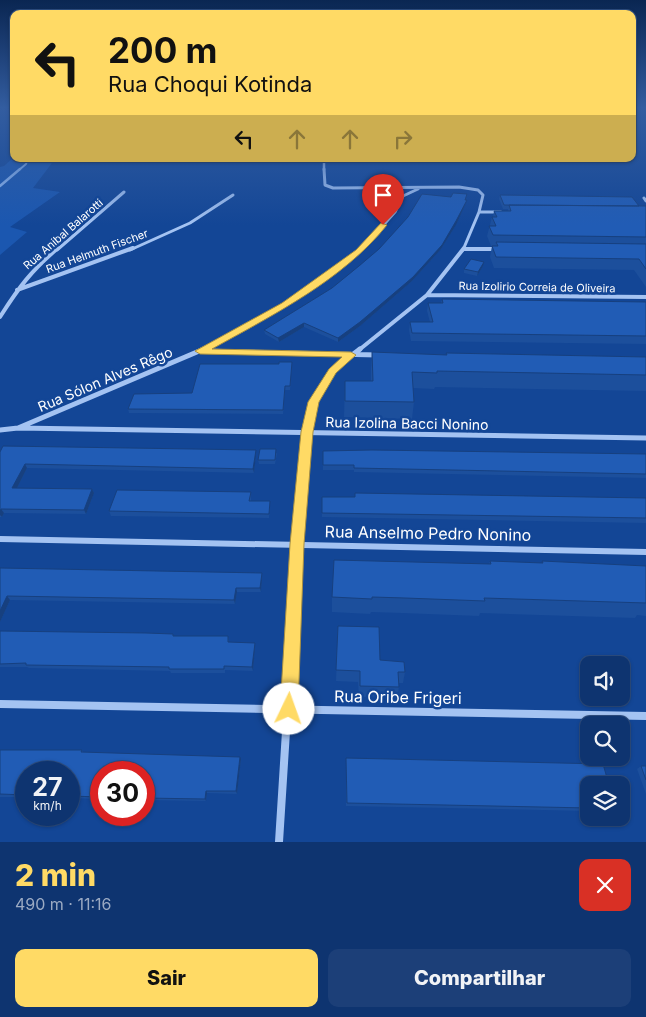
<!DOCTYPE html>
<html lang="pt">
<head>
<meta charset="utf-8">
<style>
  :root { --surface:#0e3470; --page:#1c3f78; --text:#f1f3f6; --muted:#9baac3; --line:#2e4f83; --accent:#ffda65 }
  body { margin:0; font-family:Inter,sans-serif; background:var(--page); color:var(--text); height:100vh; display:flex; flex-direction:column; font-size:19px; white-space:nowrap }
  * { box-sizing:border-box; margin:0 }
  p { font-size:16px; color:var(--muted) }
  .icon { flex:none; width:28px; height:28px; fill:none; stroke:currentColor; stroke-width:2; stroke-linecap:round; stroke-linejoin:round }
  .map { position:relative; height:842px; overflow:hidden }
  .drawer { display:flex; flex-direction:column; background:var(--surface); flex:1 }
  .drawer>* { flex:none }
  .hud { position:absolute; left:10px; top:10px; width:626px; height:152px; border-radius:10px; box-shadow:0 1px 4px #0004,0 0 0 1px var(--line); background:#ffda65; color:#111; overflow:hidden }
  .buttons { position:absolute; left:580px; top:656px; display:grid; gap:10px }
  .buttons a { display:grid; place-items:center; width:50px; height:50px; border-radius:10px; background:var(--surface); box-shadow:0 1px 4px #0004,0 0 0 1px var(--line); font-size:25px }
  .speed { position:absolute; left:15px; top:761px; display:flex; gap:10px; font-size:25px; font-weight:700; text-align:center }
  .speed>* { display:grid; place-content:center; width:65px; height:65px; border-radius:50%; background:var(--surface); box-shadow:0 1px 4px #0004,0 0 0 1px var(--line); line-height:1 }
  .speed small { font-size:12px; font-weight:400 }
  .speed .limit { border:8px solid #d22; background:#fff; color:#111 }
  .pin { position:absolute; display:grid; place-items:center; width:42px; height:42px; color:#fff; margin:-51px -21px; border-radius:50% 50% 50% 0; rotate:-45deg; box-shadow:0 0 5px #0007 }
  .pin .icon { rotate:45deg }
  .me { position:absolute; width:55px; margin:-28px; rotate:3deg; stroke-linejoin:round; filter:drop-shadow(0 0 4px #0008) }
  .turn { display:flex; align-items:center; gap:18px; height:105px; padding:0 15px; font-size:22px }
  .turn .icon { width:65px; height:65px; stroke-width:2.5 }
  .turn b { display:block; font-size:35px; line-height:42px }
  .lanes { display:flex; align-items:center; height:48px; padding:0 15px; background:#0003; justify-content:center; gap:25px; direction:ltr }
  .lanes .off { opacity:.35 }
  .round { display:grid; place-items:center; flex:none; width:52px; height:52px; border-radius:10px; background:var(--page) }
  .overview { display:flex; align-items:center; justify-content:space-between; height:85px; padding:0 15px }
  h1 { font-size:30px; font-weight:800; line-height:38px; color:var(--accent) }
  .cta { display:flex; gap:10px; margin-top:auto; padding:10px 15px }
  .cta a { flex:1; height:58px; border-radius:10px; background:var(--accent); color:#111; font-size:20px; font-weight:800; line-height:58px; text-align:center }
  .cta a+a { background:var(--page); color:var(--text) }
  .map>svg:first-child { display:block }
  .green { fill:#1b57b0 }
  .lines { fill:none; stroke-linecap:round; stroke-linejoin:round }
  .stream-far1 { stroke:#96bdf5; stroke-width:2 }
  .stream { stroke:#96bdf5; stroke-width:2.5 }
  .street-far5 { stroke:#a4c3f2; stroke-width:2.5 }
  .street-far4 { stroke:#a4c3f2; stroke-width:3 }
  .street-far3 { stroke:#a4c3f2; stroke-width:4 }
  .street-far2 { stroke:#a4c3f2; stroke-width:5 }
  .street-far1 { stroke:#a4c3f2; stroke-width:6 }
  .street { stroke:#a4c3f2; stroke-width:8 }
  .wall { fill:#1c4f9c }
  .shaded-wall { fill:#17407f }
  .building { fill:#215cb5; stroke:#17407f }
  .route { fill:#ffda65; stroke:#a68e42 }
  .labels { text-anchor:middle; dominant-baseline:central; stroke-width:5; stroke-linejoin:round; paint-order:stroke }
  .far-street-label { font-size:11px; fill:#fff; stroke:#134696 }
  .street-label { font-size:14px; fill:#fff; stroke:#134696 }
  .near-street-label { font-size:16px; fill:#fff; stroke:#134696 }
</style>
</head>
<body>
<div class="map">
<svg width="646" height="842" viewBox="0 0 646 842">
  <rect width="100%" height="100%" fill="#134696"/>
  <path class="green" d="M14,157V159H55L33,188L60,192L10,227L27,232L0,255V167L4,166Z"/>
  <g class="lines">
    <path class="stream-far1" d="M19,170L26,164L28,159"/>
    <path class="stream" d="M0,186L20,169"/>
    <path class="street-far5" d="M324,159V170"/>
    <path class="street-far4" d="M324,169L325,185L333,188L459,187L478,190L483,195L479,212L463,250
      M644,198L646,201
      M479,212H501
      M464,249H498
      M57,250L124,192
      M130,250L190,223L233,195
      M361,250L395,212L403,196L418,189"/>
    <path class="street-far3" d="M464,249H498
      M17,290L133,248
      M427,295L646,297
      M0,317C19,287 31,271 58,248
      M201,350L285,305L362,248
      M359,350L427,295L464,248"/>
    <path class="street-far2" d="M202,351L378,355
      M18,428L646,438
      M0,430L18,428L204,349
      M303,477C306,441 307,400 333,371C340,363 352,356 360,349"/>
    <path class="street-far1" d="M0,539L646,552
      M292,639L297,544L303,476"/>
    <path class="street" d="M0,704L646,716
      M279,842L292,637"/>
  </g>
  <path class="wall" d="M500,195L646,206V287L634,270L494,268L490,257L492,246H496H491L487,236L492,217H493L494,211H508V209H503L499,199Z
    M466,200H467L466,203L456,225L441,249L412,281L360,326L338,342L304,327L279,342L265,334L264,330L332,288Z
    M483,266L477,276L464,273V269Z
    M442,299L646,302V344L411,341L409,330L410,322H430L427,311L428,303H441Z
    M372,352L446,355V353L646,357V391L435,387L434,389L413,388L414,402L412,419L344,417L345,381H371V368Z
    M292,362L290,390H285L283,414L129,413L128,409L192,393L279,364Z
    M323,451L646,454V478L354,472V470H323Z
    M0,452L256,454L254,473L27,468L17,488L92,489L94,493L86,514L4,513L2,517H0Z
    M277,453L275,464H259L258,460Z
    M251,492V501H270L269,518L111,516L109,511Z
    M322,497L646,498V523L322,517Z
    M490,561L542,563V561L646,566V616L637,615L635,618L480,613L479,616L402,613L371,612L370,614L332,612V597L489,564Z
    M0,568L262,577L261,592H237L235,604L10,600L0,622Z
    M338,626L380,660L405,672L403,683H399V687L397,698L359,697L358,682L336,681Z
    M0,631L173,634L174,636H228L229,642L255,646L253,671L225,670V673H171L170,671L29,668L27,667H0Z
    M0,750H82L83,752L241,759L237,794L207,793L206,801L144,800V772H101V799L69,798V772H26V797H0Z
    M346,761L589,785V811L346,806Z
    M641,766H646V794L637,769Z"/>
  <path class="shaded-wall" d="M467,200L466,203L456,225L441,249L412,281L360,326L338,342V338Z
    M484,262L483,266L477,276L478,272Z
    M304,323V327L279,342L278,338Z
    M256,450V454L254,473L253,469Z
    M25,464L27,468L15,492L12,488Z
    M92,489L94,493L86,514L84,510Z
    M1,509L4,513L2,517L0,515V511Z
    M262,573V577L261,592L260,588Z
    M236,588L237,592L235,604L234,600Z
    M7,596L10,600L0,622V611Z
    M255,643V646L253,671L252,667Z
    M240,757L241,759L237,794L236,791Z
    M206,791L207,793L206,801L205,799Z"/>
  <path class="building" d="M453,193L467,194L465,200H467L456,221L442,245L413,277L360,322L338,338L304,323L278,338L264,330L332,288L359,266L379,249L408,217L422,194L451,197Z
    M500,195L632,197L639,206L504,205Z
    M509,205L646,206V237L493,235L489,226H496L492,217H497L494,211H511Z
    M496,242L646,244V269L639,259L496,257L492,246H498Z
    M471,259L484,262L478,272L464,269Z
    M442,299L646,302V336L412,333L410,322H433L428,303H443Z
    M372,352L447,355L446,353L646,357V375L437,371V373L412,372L414,402L345,401V381H373Z
    M279,362H292L290,386H285L283,410L128,409L134,394L192,393L200,364H279Z
    M3,446L256,450L253,469L25,464L12,488L92,489L84,510L1,509L0,511V452Z
    M260,449H276L275,460H258Z
    M372,450L646,454V474L354,468V465H323V451Z
    M117,490L251,492L249,501H270L269,514L109,511Z
    M355,493L646,498V518L322,513V497H355Z
    M334,560L491,564L490,561L543,563L542,561L646,566V603L484,598L485,601L405,598L372,597V599L332,597Z
    M0,568L262,573L260,588H236L234,600L7,596L0,611Z
    M338,626L379,627L380,660L404,662L405,672H398L399,687L360,686V671L336,670Z
    M0,631L146,633L173,634V636H228V642L255,643L252,667L224,666V669H169V667L26,665V663L0,664Z
    M0,750H82L81,752L240,757L236,791H206L205,799L144,798V772H101V797L69,796V772H26V795L0,794Z
    M346,758L603,764L609,785H589V808L347,803Z
    M641,766H646V780Z"/>
  <linearGradient id="sky" x2="0" y2="1"><stop stop-color="#0a2652"/><stop offset="0.48" stop-color="#335da0"/><stop offset="1" stop-color="#335da0" stop-opacity="0"/></linearGradient>
  <rect width="646" height="225" fill="url(#sky)"/>
  <path class="route" d="M381,223L387,225C343,280 273,315 212,349L351,352L356,355L336,373L319,402L313,432L304,544L298,709L295,715L289,717L283,715L280,709L290,544L301,432L308,402L329,369L342,357L200,354L195,351L282,303L356,250Z"/>
  <g class="labels">
    <g class="far-street-label">
      <text transform="translate(63 234) rotate(-41)">Rua Anibal Balarotti</text>
      <text transform="translate(97 251) rotate(-20)">Rua Helmuth Fischer</text>
      <text transform="translate(537 287) rotate(1)">Rua Izolirio Correia de Oliveira</text>
    </g>
    <g class="street-label">
      <text transform="translate(105 379) rotate(-23)">Rua Sólon Alves Rêgo</text>
      <text transform="translate(407 423) rotate(1)">Rua Izolina Bacci Nonino</text>
    </g>
    <g class="near-street-label">
      <text transform="translate(428 533) rotate(1)">Rua Anselmo Pedro Nonino</text>
      <text transform="translate(398 697) rotate(1)">Rua Oribe Frigeri</text>
    </g>
  </g>
</svg>
<div class="buttons">
<a><svg class="icon" aria-label="sound" viewBox="0 0 24 24"><path d="M4 9h4l5-4v14l-5-4H4zM17 9q2 3 0 6"/></svg></a>
<a><svg class="icon" aria-label="search" viewBox="0 0 24 24"><circle cx="10" cy="10" r="6"/><path d="M15 15l6 6"/></svg></a>
<a><svg class="icon" aria-label="layers" viewBox="0 0 24 24"><path d="M12 4l9 5-9 5-9-5zM3 14l9 5 9-5"/></svg></a>
</div>
<div class="speed"><div>27<small>km/h</small></div><div class="limit">30</div></div>
<div class="pin" style="left:383px;top:225px;background:#d93025"><svg class="icon" aria-label="arrive" viewBox="0 0 24 24"><path d="M6 21V4h12l-3 4 3 4H6"/></svg></div>
<svg class="me" style="left:289px;top:709px" viewBox="-20 -20 40 40"><circle r="19" fill="#fff"/><path d="M0-13L10 11 0 6-10 11z" fill="#ffda65"/></svg>
<div class="hud">
<div class="turn"><svg class="icon" aria-label="left" viewBox="0 0 24 24"><path d="M17 20v-9H6M10 6l-5 5 5 5"/></svg><div><b>200 m</b>Rua Choqui Kotinda</div></div>
<div class="lanes"><svg class="icon" aria-label="left" viewBox="0 0 24 24"><path d="M17 20v-9H6M10 6l-5 5 5 5"/></svg><svg class="icon off" aria-label="ahead" viewBox="0 0 24 24"><path d="M12 20V5M6 11l6-6 6 6"/></svg><svg class="icon off" aria-label="ahead" viewBox="0 0 24 24"><path d="M12 20V5M6 11l6-6 6 6"/></svg><svg class="icon off" aria-label="right" viewBox="0 0 24 24"><path d="M7 20v-9h11M14 6l5 5-5 5"/></svg></div>
</div>
</div>
<section class="drawer">
<div class="overview"><div><h1>2 min</h1><p>490 m · 11:16</p></div><a class="round" style="background:#d93025;color:#fff"><svg class="icon" aria-label="close" viewBox="0 0 24 24"><path d="M6 6l12 12M18 6L6 18"/></svg></a></div>
<div class="cta"><a>Sair</a><a>Compartilhar</a></div>
</section>
</body>
</html>
